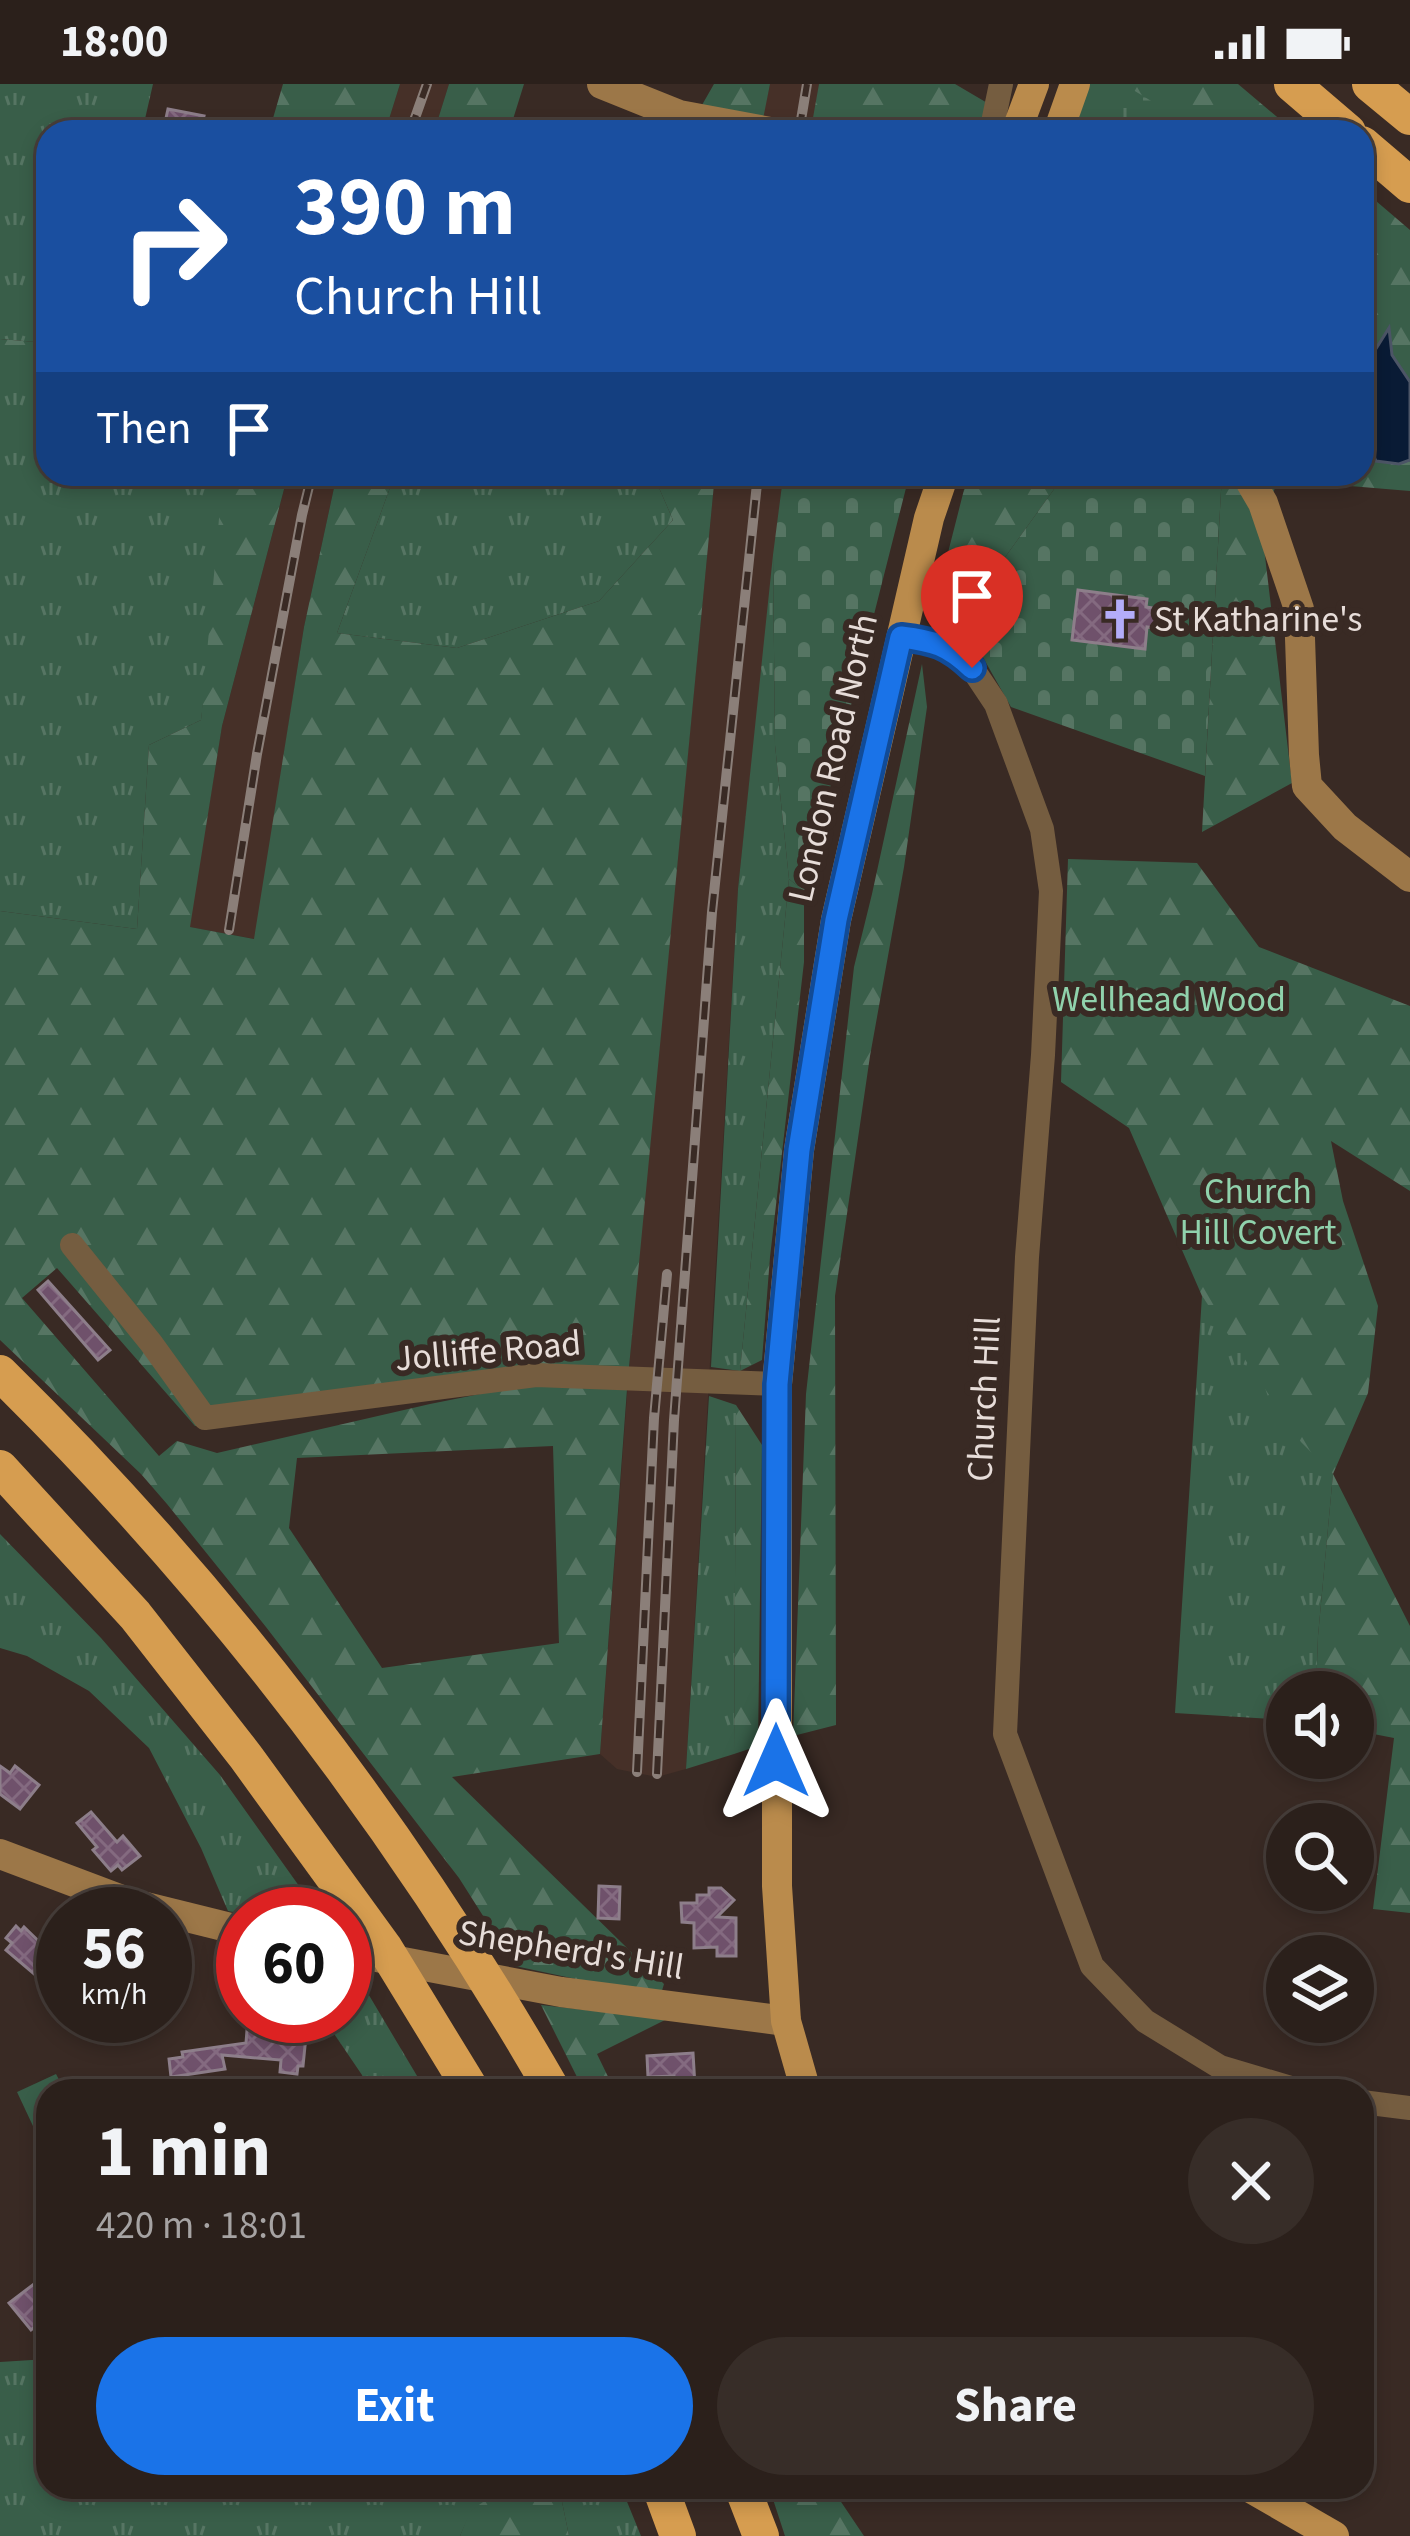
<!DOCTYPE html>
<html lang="en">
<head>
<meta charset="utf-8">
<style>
  :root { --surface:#2b201b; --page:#372d28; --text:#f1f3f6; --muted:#a6a3a3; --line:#473e3a; --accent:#1a73e8 }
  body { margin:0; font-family:"Source Sans 3",sans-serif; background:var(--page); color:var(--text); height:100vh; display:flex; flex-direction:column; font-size:45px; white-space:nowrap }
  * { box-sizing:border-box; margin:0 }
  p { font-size:39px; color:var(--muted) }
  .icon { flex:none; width:66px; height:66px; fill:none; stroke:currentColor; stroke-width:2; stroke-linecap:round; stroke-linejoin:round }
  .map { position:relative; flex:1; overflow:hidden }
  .drawer { position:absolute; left:36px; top:1995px; width:1338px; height:420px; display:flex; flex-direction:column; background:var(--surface); border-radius:36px; box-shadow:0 6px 18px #0003,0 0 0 3px var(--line) }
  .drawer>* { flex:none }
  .hud { position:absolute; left:36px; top:36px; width:1338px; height:366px; border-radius:36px; box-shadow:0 6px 18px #0003,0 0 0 3px var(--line); background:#1a4fa0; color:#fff; overflow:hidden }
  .controls { position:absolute; left:1266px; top:1587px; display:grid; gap:24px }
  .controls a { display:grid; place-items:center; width:108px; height:108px; border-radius:50%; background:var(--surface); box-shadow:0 6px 18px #0003,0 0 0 3px var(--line); font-size:60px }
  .speed { position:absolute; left:36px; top:1803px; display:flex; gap:24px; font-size:60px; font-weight:700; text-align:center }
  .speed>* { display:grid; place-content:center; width:156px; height:156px; border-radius:50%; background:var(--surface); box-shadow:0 6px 18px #0003,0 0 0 3px var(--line); line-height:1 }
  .speed small { font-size:30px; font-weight:400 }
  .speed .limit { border:18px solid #d22; background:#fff; color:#111 }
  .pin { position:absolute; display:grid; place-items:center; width:102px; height:102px; color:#fff; margin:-123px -51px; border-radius:50% 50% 50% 0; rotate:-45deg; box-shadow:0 0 12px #0007 }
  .pin .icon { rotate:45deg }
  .me { position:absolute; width:132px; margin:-66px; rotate:0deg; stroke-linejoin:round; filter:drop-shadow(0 0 9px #0008) }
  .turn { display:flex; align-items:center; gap:42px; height:252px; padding:0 60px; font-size:54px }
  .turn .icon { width:156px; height:156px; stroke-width:2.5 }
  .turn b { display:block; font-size:84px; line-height:102px }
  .then { display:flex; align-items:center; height:114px; padding:0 60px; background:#0003; gap:24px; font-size:45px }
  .round { display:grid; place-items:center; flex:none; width:126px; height:126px; border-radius:63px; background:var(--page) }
  .summary { display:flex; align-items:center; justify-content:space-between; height:204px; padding:0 60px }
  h1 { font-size:72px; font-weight:700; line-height:90px }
  .primary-button { display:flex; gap:24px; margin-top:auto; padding:24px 60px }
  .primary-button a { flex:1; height:138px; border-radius:72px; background:var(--accent); color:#fff; font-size:48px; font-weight:700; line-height:138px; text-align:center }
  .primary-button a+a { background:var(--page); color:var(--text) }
  .status { display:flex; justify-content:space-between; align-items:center; height:84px; padding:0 60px; background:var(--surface); direction:ltr }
  .status svg { height:33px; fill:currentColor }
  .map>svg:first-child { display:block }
  .built { fill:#463028 }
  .grass { fill:url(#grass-tufts) }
  .forest { fill:url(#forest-firs); fill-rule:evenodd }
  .wetland { fill:url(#wetland-marsh) }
  .cemetery { fill:url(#cemetery-stones) }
  .park { fill:#395e49 }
  .water { fill:#091b35; stroke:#4c5566; stroke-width:3 }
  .building { fill:url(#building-cross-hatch); stroke:#8d7e8a; stroke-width:3 }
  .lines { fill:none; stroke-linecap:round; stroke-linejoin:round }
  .street { stroke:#755d40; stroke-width:24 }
  .secondary { stroke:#9c7748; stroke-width:30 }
  .primary { stroke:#ba8b4c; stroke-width:30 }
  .highway { stroke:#d69d50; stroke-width:36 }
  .rail-casing { stroke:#8b7f79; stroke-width:10 }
  .rail { stroke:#392a24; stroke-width:6; stroke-dasharray:18; stroke-linecap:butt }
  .route-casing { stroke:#114b97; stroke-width:30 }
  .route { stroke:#1a73e8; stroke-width:21 }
  .labels { text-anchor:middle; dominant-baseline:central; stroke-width:12; stroke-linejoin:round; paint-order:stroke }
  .poi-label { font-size:36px; fill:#e7ddd9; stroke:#392a24; text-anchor:start }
  .street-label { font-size:36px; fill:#e7ddd9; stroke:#392a24 }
  .park-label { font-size:36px; fill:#90d2ac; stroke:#392a24 }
</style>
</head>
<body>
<div class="status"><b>18:00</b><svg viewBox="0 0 49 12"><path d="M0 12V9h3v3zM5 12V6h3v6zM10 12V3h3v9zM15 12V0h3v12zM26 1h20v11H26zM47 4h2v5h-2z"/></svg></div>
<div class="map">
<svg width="1410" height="2452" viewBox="0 0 1410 2452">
  <defs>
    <pattern id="grass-tufts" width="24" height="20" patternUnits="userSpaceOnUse" patternTransform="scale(3)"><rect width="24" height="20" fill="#395e49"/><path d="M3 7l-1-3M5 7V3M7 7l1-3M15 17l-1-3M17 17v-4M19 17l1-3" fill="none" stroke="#567563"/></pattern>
    <pattern id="forest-firs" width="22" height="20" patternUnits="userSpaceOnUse" patternTransform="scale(3)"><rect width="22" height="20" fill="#395e49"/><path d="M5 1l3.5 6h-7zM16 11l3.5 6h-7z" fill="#567563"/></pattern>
    <pattern id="wetland-marsh" width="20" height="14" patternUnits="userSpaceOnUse" patternTransform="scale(3)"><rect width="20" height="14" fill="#395e49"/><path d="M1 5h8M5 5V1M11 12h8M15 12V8" fill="none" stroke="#567563"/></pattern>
    <pattern id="cemetery-stones" width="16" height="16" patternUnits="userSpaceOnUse" patternTransform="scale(3)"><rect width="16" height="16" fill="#395e49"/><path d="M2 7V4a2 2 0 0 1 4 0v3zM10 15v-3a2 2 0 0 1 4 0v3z" fill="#567563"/></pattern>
    <pattern id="building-cross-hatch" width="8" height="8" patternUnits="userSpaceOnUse" patternTransform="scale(3)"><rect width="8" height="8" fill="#6f516b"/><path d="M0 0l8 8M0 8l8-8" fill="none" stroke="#846a80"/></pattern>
  </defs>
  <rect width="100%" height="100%" fill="#392a24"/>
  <path class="built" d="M400,0H449L434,48H385Z
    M770,0H819L812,48H759Z
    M288,390H337L304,543L255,855L189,843L222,642Z
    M715,390H783L738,805L686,1685L657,1693L617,1685L600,1670L633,1232Z"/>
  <path class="grass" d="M0,0H153L142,48H48V259L0,255Z
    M0,284L48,288V390H231L201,636L149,661L137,845L0,827Z
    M395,390H653L673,436L599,517L457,564L337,549Z
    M773,471L775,661L789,795L740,1287L711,1283L738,805Z
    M1202,1212L1333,1390L1318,1552L1316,1608H1287V1636L1175,1629Z
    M709,1312L736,1321L734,1670L686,1685Z
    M0,1450L101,1554L220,1691L319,1830H243L228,1827L201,1764L149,1664L89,1607L27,1572L0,1564Z
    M345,1884L354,1886L426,2007H367L362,1991L322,1932H345Z
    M48,2275V2403H502L503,2406L471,2427L460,2452H0V2278Z
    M559,2403H621L641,2452H569Z"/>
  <path class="forest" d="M283,0H400L385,48H269Z
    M449,0H524L509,48H434Z
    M714,0H770L762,40L702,21Z
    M819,0H955L989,20L978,42L933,34L837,48L811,45Z
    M1090,0H1238L1295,48H1072Z
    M1362,105L1410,146V298L1392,271L1389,246L1362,287Z
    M0,255L48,259V291L0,289Z
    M1362,344L1376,377L1399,380L1410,376V407L1278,396L1270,417L1259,390H1362Z
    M223,390H288L222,642L190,843L254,855L304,543L337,390H395L337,549L457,564L599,517L673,436L653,390H715L629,1283L222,1341L195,1342L57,1184L22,1214L159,1372L177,1357L217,1369L430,1320L535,1299L627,1305L600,1670L452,1693L664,1900L660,1913L515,1882L459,1794L266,1543L167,1420L141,1390L0,1256V827L137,845L149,661L201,636ZM553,1362L559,1559L382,1584L289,1444L297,1374Z
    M783,390H908L906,404L782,401Z
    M968,390H1065L988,497L938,508Z
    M1222,390H1237L1262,447L1292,699L1202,748Z
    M922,580L927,623L904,783L870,972L835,1212L836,1641L793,1652L806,1310L854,883L872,810Z
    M1068,775L1197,779L1259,863L1410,922V1107L1331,1057L1343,1117L1378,1222L1368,1309L1333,1390L1410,1542V1829L1373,1825L1394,1654L1353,1646V1608H1316L1318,1552L1333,1390L1301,1358L1202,1212L1129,1044L1061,998Z
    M789,795L804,807V878L770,1173L762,1276L740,1287Z
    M736,1321L762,1361L758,1662L734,1670Z
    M541,1921L667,1935L597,1970L615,2007H584Z
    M505,2403H559L569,2452H460L470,2427Z
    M769,2403H831L864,2452H785Z"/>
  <path class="wetland" d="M1125,1L1202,48H1112Z"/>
  <path class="cemetery" d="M1065,390H1222L1205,692L1011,623L976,561L931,541L938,508L988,497Z
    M782,401L906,404L804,807L789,795L775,661L773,471Z"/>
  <path class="park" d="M56,1990L65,2007H48V2074L17,2008Z"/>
  <path class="water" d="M1389,244L1392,271L1410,298V376L1399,380L1376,377L1362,344V287Z"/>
  <path class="building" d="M168,25L204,32L200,48H163Z
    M1078,506L1147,515L1146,523L1167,526L1165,545L1147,543L1145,565L1072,556Z
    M48,1197L110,1266L98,1276L38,1206Z
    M0,1682L10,1689L15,1682L39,1701L20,1725L0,1710Z
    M91,1728L117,1758L123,1752L140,1772L122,1786L118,1781L111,1787L93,1766L97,1763L77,1739Z
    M599,1802L620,1803L619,1835L598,1834Z
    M709,1804H721L734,1816L717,1833L736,1834V1872H717V1863L694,1864V1839L682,1838L681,1819H697V1811H709Z
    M16,1842L21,1847L24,1843L57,1875L40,1895L6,1866L12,1859L6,1854Z
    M247,1946L306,1952L303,1982H298L297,1990L280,1988L281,1976L222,1971L225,1985L171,1993L169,1975L183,1973L182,1968L246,1959Z
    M693,1969L695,2002L675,2003L674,1992L648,1993L647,1972Z
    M34,2200L48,2218V2232L31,2246L9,2219Z"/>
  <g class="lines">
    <path class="street" d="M991,48L1001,0
      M901,553L924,556L950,564L972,584L996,620L1042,745L1051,807L1043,971L1027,1173L1005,1650L1092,1882L1145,1937L1220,1983L1301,2007
      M72,1161L151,1259L205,1334L536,1291L777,1300
      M1362,2018L1410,2024"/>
    <path class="secondary" d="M602,0L679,31L770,48
      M933,48H943
      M1246,390L1263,419L1299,525L1304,671L1307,702L1345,743L1410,793
      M0,1770L130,1819L243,1847
      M345,1867L561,1908L786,1937"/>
    <path class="primary" d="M1016,48L1034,0
      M1058,48L1075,0
      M806,2007L786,1937L777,1802V1300L799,1066L836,836L929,434L944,390
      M1249,2403L1334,2452"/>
    <path class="highway" d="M1292,0L1348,48
      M1370,0L1410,33
      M1362,60L1410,101
      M0,1289C216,1501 402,1744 553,2007
      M0,1384L135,1531L246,1673L384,1863L472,2007
      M660,2403L678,2452
      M742,2403L761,2452"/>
    <g class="rail-casing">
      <path id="rail" d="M410,48L427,0
        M799,48L807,0
        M229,846L257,670L302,431L312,390
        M637,1688L654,1334L667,1190
        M657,1690L674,1336L712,828L758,390"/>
    </g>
    <use href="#rail" class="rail"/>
  </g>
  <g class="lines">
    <g class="route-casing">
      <path id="route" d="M776,1677L777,1300L799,1066L836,836L901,553C934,557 948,561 972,584"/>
    </g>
    <use href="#route" class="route"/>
  </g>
  <defs>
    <g id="church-bare" transform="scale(3.24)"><path d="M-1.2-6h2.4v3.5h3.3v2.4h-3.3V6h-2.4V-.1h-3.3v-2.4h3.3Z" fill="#b3adf9" stroke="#392a24" stroke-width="2.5" paint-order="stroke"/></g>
  </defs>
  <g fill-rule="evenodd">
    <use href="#church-bare" x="1120" y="535"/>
  </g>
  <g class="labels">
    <g class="poi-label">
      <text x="1154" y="535">St Katharine's</text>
    </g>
    <g class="street-label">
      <text transform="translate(833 674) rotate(-77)">London Road North</text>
      <text transform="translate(488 1267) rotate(-5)">Jolliffe Road</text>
      <text transform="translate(984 1315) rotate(-87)">Church Hill</text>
      <text transform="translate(571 1866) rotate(9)">Shepherd's Hill</text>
    </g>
    <g class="park-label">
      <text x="1169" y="915">Wellhead Wood</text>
      <text x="1258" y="1107">Church<tspan x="1258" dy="41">Hill Covert</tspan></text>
    </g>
  </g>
</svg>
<div class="controls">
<a><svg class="icon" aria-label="sound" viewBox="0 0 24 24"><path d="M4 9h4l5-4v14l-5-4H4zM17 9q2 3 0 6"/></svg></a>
<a><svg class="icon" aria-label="search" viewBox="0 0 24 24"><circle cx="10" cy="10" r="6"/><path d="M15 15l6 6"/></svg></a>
<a><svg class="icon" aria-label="layers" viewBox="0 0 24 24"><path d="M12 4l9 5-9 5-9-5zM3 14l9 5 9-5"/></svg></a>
</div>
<div class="speed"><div>56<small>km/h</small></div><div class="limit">60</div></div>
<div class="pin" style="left:972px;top:584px;background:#d93025"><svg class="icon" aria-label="arrive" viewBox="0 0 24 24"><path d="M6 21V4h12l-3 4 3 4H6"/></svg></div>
<svg class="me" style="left:776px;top:1677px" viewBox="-20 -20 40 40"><path d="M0-17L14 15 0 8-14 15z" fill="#1a73e8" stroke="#fff" stroke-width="4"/></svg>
<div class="hud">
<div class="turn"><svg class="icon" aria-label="right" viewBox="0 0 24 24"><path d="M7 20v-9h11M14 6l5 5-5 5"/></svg><div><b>390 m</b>Church Hill</div></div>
<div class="then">Then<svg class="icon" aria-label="arrive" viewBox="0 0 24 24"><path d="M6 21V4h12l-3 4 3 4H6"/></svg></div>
</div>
<section class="drawer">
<div class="summary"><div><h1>1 min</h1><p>420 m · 18:01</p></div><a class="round"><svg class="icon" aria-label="close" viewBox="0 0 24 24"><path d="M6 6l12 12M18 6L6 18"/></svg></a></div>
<div class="primary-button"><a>Exit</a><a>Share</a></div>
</section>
</div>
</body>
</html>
